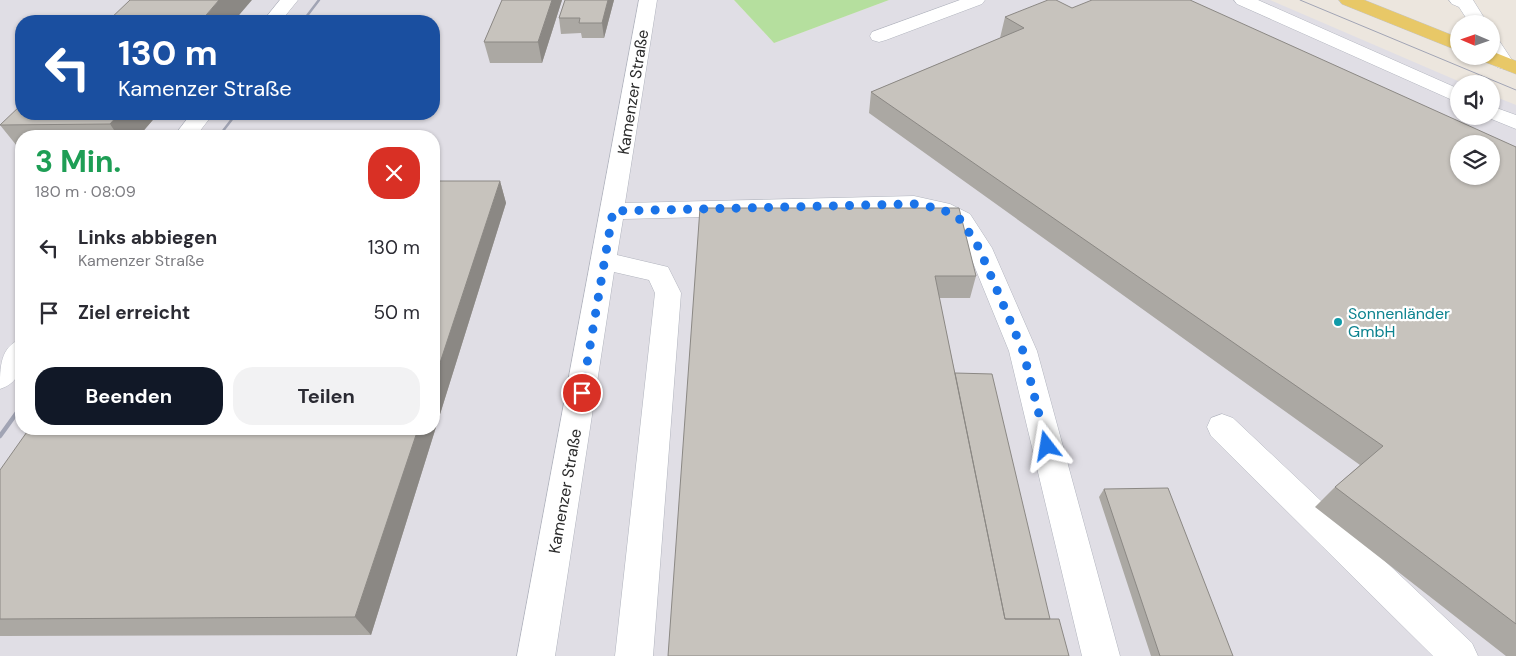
<!DOCTYPE html>
<html lang="de">
<head>
<meta charset="utf-8">
<style>
  :root { --surface:#fff; --page:#f2f2f3; --text:#2b2b33; --muted:#7c7c81; --accent:#111827 }
  body { margin:0; font-family:"DM Sans",sans-serif; background:var(--page); color:var(--text); height:100vh; display:flex; flex-direction:column; font-size:19px; white-space:nowrap }
  * { box-sizing:border-box; margin:0 }
  p { font-size:16px; color:var(--muted) }
  .icon { flex:none; width:28px; height:28px; fill:none; stroke:currentColor; stroke-width:2; stroke-linecap:round; stroke-linejoin:round }
  .map { position:relative; flex:1; overflow:hidden }
  .side { position:absolute; left:15px; top:130px; width:425px; height:305px; display:flex; flex-direction:column; background:var(--surface); border-radius:20px; box-shadow:0 1px 4px #0004 }
  .side>* { flex:none }
  .guide { position:absolute; left:15px; top:15px; width:425px; height:105px; border-radius:20px; box-shadow:0 1px 4px #0004; background:#1a4fa0; color:#fff; overflow:hidden }
  .needle { width:32px; rotate:272deg }
  .buttons { position:absolute; left:1450px; top:15px; display:grid; gap:10px }
  .buttons a { display:grid; place-items:center; width:50px; height:50px; border-radius:50%; background:var(--surface); box-shadow:0 1px 4px #0004; font-size:25px }
  .pin { position:absolute; display:grid; place-items:center; width:42px; height:42px; color:#fff; margin:-21px; border:2px solid #fff; border-radius:50%; box-shadow:0 1px 5px #0007 }
  .me { position:absolute; width:55px; margin:-28px; rotate:346deg; stroke-linejoin:round; filter:drop-shadow(0 0 4px #0008) }
  .turn { display:flex; align-items:center; gap:18px; height:105px; padding:0 20px; font-size:22px }
  .turn .icon { width:65px; height:65px; stroke-width:2.5 }
  .turn b { display:block; font-size:35px; line-height:42px }
  .round { display:grid; place-items:center; flex:none; width:52px; height:52px; border-radius:20px; background:var(--page) }
  .head { display:flex; align-items:center; justify-content:space-between; height:85px; padding:0 20px }
  h1 { font-size:30px; font-weight:700; line-height:38px; color:#1e9e55 }
  .action { display:flex; gap:10px; margin-top:auto; padding:10px 20px }
  .action a { flex:1; height:58px; border-radius:20px; background:var(--accent); color:#fff; font-size:20px; font-weight:700; line-height:58px; text-align:center }
  .action a+a { background:var(--page); color:var(--text) }
  ul { padding:0; list-style:none }
  li { display:flex; align-items:center; gap:15px; height:65px; padding:0 20px }
  li div { flex:1 }
  li b { display:block; font-size:19px }
  li em { font-style:normal }
  .map>svg:first-child { display:block }
  .industrial { fill:#e0dee5; fill-rule:evenodd }
  .green { fill:#b5df9e }
  .lines { fill:none; stroke-linecap:round; stroke-linejoin:round }
  .minor-casing { stroke:#b1b4be; stroke-width:1 }
  .major-casing { stroke:#c4c4c4; stroke-width:1 }
  .minor { fill:#fff; fill-rule:evenodd }
  .major { fill:#e8c867; fill-rule:evenodd }
  .tram { stroke:#a1a4b4; stroke-width:1 }
  .rail-far1 { stroke:#a1a4b4; stroke-width:2.5 }
  .rail { stroke:#a1a4b4; stroke-width:4.5 }
  .wall { fill:#aba8a3 }
  .shaded-wall { fill:#8b8884 }
  .building { fill:#c7c3bd; stroke:#8b8884; fill-rule:evenodd }
  .route { stroke:#1a73e8; stroke-width:9; stroke-dasharray:0 16.2 }
  .culture-dot { fill:#0f9aa8; stroke:#fff; stroke-width:2 }
  .labels { text-anchor:middle; dominant-baseline:central; stroke-width:4.5; stroke-linejoin:round; paint-order:stroke }
  .street-label { font-size:16px; fill:#2b2b2b; stroke:#fff }
  .culture-label { font-size:16px; fill:#0d838f; stroke:#fff; text-anchor:start }
</style>
</head>
<body>
<div class="map">
<svg width="1516" height="656" viewBox="0 0 1516 656">
  <rect width="100%" height="100%" fill="#ece6de"/>
  <path class="industrial" d="M0,0H734L774,43L889,0H1270L1465,84H1459V116H1491V95L1516,105V656H0ZM21,21H434V114H21ZM21,136H434V429H21ZM1459,144H1491V176H1459Z"/>
  <path class="green" d="M734,0H889L774,43Z"/>
  <g class="lines">
    <g class="minor-casing">
      <path id="minor" d="M280,0H298L281,21H263Z
        M639,0H657L625,203L914,196L950,204L970,214L992,248L1037,351L1120,656H1082L1009,351L967,248L952,226L935,216L914,212L623,219L617,255L668,267L681,293L653,656H615L655,293L649,280L614,272L555,656H517Z
        M960,0H985L982,4L886,40L879,42L872,40L870,36L872,32Z
        M1234,0H1258L1459,89V103L1237,4Z
        M1449,0H1473L1488,24H1470L1459,7L1452,4Z
        M1491,37L1498,39L1514,63L1511,67L1504,69L1497,67C1490,57 1491,51 1491,37Z
        M1491,106L1516,115V129L1484,116H1491Z
        M191,114H213L196,136H174Z
        M21,339C22,361 24,381 0,389C0,367 0,347 21,339Z
        M1222,414L1233,418L1472,643L1478,656H1433L1211,436L1207,427L1211,418Z"/>
    </g>
    <g class="major-casing">
      <path id="major" d="M1339,0H1364L1459,38V51L1342,4Z
        M1491,51L1516,61V74L1480,60L1478,56H1491Z"/>
    </g>
    <use href="#minor" class="minor"/>
    <use href="#major" class="major"/>
    <path class="tram" d="M1300,0L1516,90"/>
    <path class="rail-far1" d="M303,21L319,0
      M219,136L236,114"/>
    <path class="rail" d="M0,436L21,407"/>
  </g>
  <path class="wall" d="M502,0H562L542,63H490L484,42Z
    M565,0H614L604,38H582L581,33L561,34L559,18Z
    M1072,8L1516,147V656H1506L1315,507L1335,487L1360,465L869,113L871,92L1000,38L1005,17Z
    M158,114L139,136H21V151L0,125Z
    M500,181L506,203L371,635L0,636V470Z
    M700,208L976,276L970,298H939L955,373L1050,619L1069,656Z
    M1104,489L1233,656H1151L1099,497Z"/>
  <path class="shaded-wall" d="M219,0H252L234,21H201Z
    M552,0H562L542,63L538,42Z
    M608,0H614L604,38L602,23Z
    M119,114H158L139,136H118L110,124Z
    M500,181L506,203L371,635L355,617L418,429H434V381Z"/>
  <path class="building" d="M130,0H219L201,21H108Z
    M502,0H552L538,42H484Z
    M565,0H608L602,23H579L580,18H559Z
    M1048,0H1056L1072,8L1092,0H1190L1516,147V624L1335,487L1383,446L871,92L1024,28L1005,17ZM1459,144H1491V176H1459Z
    M21,105V114H119L110,124L0,125Z
    M434,181H500L434,381Z
    M700,208H959L976,276H935L1005,619H1059L1069,656H668Z
    M955,373L992,374L1050,619H1005Z
    M29,429H418L355,617L0,619V470Z
    M1168,488L1233,656H1160L1104,489Z"/>
  <g class="lines">
    <path class="route" d="M582,393L613,211L914,204L942,209L961,220L979,248L1023,351L1047,446"/>
  </g>
  <circle class="culture-dot" cx="1338" cy="322" r="5"/>
  <g class="labels">
    <g class="street-label">
      <text transform="translate(633 92) rotate(-81)">Kamenzer Straße</text>
      <text transform="translate(565 491) rotate(-80)">Kamenzer Straße</text>
    </g>
    <g class="culture-label">
      <text x="1348" y="313">Sonnenländer<tspan x="1348" dy="18">GmbH</tspan></text>
    </g>
  </g>
</svg>
<div class="buttons">
<a><svg class="needle" viewBox="-14 -14 28 28"><path d="M0-13l5 13h-10z" fill="#e53935"/><path d="M0 13l5-13h-10z" fill="#7c7c81"/></svg></a>
<a><svg class="icon" aria-label="sound" viewBox="0 0 24 24"><path d="M4 9h4l5-4v14l-5-4H4zM17 9q2 3 0 6"/></svg></a>
<a><svg class="icon" aria-label="layers" viewBox="0 0 24 24"><path d="M12 4l9 5-9 5-9-5zM3 14l9 5 9-5"/></svg></a>
</div>
<div class="pin" style="left:582px;top:393px;background:#d93025"><svg class="icon" aria-label="arrive" viewBox="0 0 24 24"><path d="M6 21V4h12l-3 4 3 4H6"/></svg></div>
<svg class="me" style="left:1047px;top:446px" viewBox="-20 -20 40 40"><path d="M0-17L14 15 0 8-14 15z" fill="#1a73e8" stroke="#fff" stroke-width="4"/></svg>
<div class="guide">
<div class="turn"><svg class="icon" aria-label="left" viewBox="0 0 24 24"><path d="M17 20v-9H6M10 6l-5 5 5 5"/></svg><div><b>130 m</b>Kamenzer Straße</div></div>
</div>
<section class="side">
<div class="head"><div><h1>3 Min.</h1><p>180 m · 08:09</p></div><a class="round" style="background:#d93025;color:#fff"><svg class="icon" aria-label="close" viewBox="0 0 24 24"><path d="M6 6l12 12M18 6L6 18"/></svg></a></div>
<ul>
<li><svg class="icon" aria-label="left" viewBox="0 0 24 24"><path d="M17 20v-9H6M10 6l-5 5 5 5"/></svg><div><b>Links abbiegen</b><p>Kamenzer Straße</p></div><em>130 m</em></li>
<li><svg class="icon" aria-label="arrive" viewBox="0 0 24 24"><path d="M6 21V4h12l-3 4 3 4H6"/></svg><div><b>Ziel erreicht</b></div><em>50 m</em></li>
</ul>
<div class="action"><a>Beenden</a><a>Teilen</a></div>
</section>
</div>
</body>
</html>
